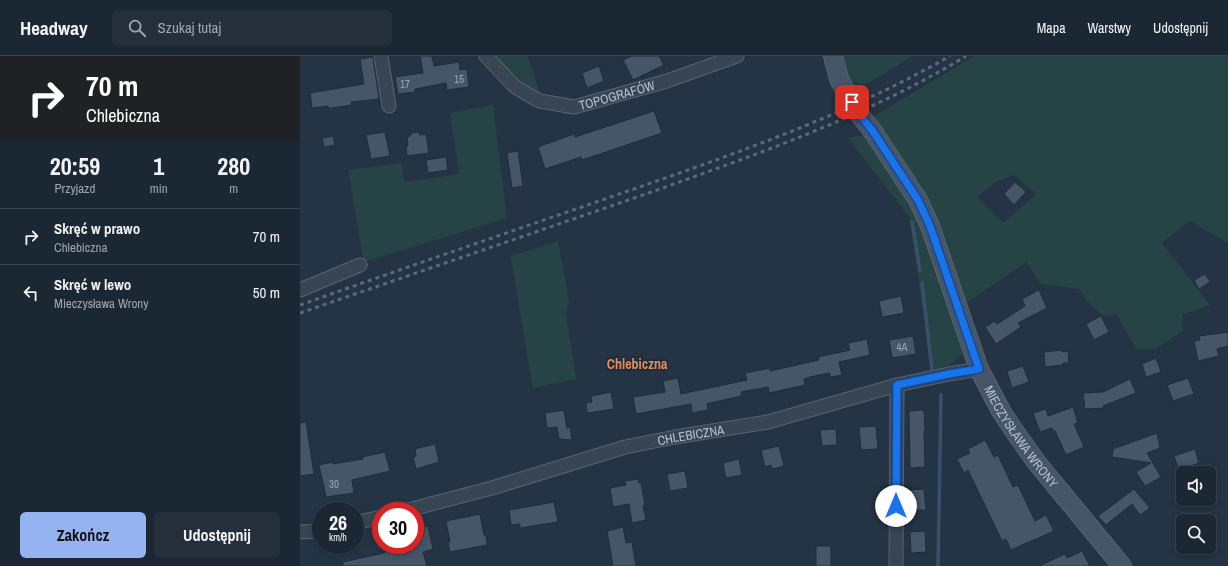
<!DOCTYPE html>
<html lang="pl">
<head>
<meta charset="utf-8">
<style>
  :root { --surface:#1b2733; --page:#242f3b; --text:#f1f3f6; --muted:#a0a5ac; --line:#39444e; --accent:#95b2f1 }
  body { margin:0; font-family:"Archivo Narrow",sans-serif; background:var(--page); color:var(--text); height:100vh; display:flex; flex-direction:column; font-size:15px; white-space:nowrap }
  * { box-sizing:border-box; margin:0 }
  p { font-size:13px; color:var(--muted) }
  .icon { flex:none; width:22px; height:22px; fill:none; stroke:currentColor; stroke-width:2; stroke-linecap:round; stroke-linejoin:round }
  .map { position:relative; flex:1; overflow:hidden }
  .details { display:flex; flex-direction:column; background:var(--surface); width:300px }
  .details>* { flex:none }
  .hud { background:#202124; color:#fff; overflow:hidden }
  .controls { position:absolute; left:876px; top:410px; display:grid; gap:8px }
  .controls a { display:grid; place-items:center; width:40px; height:40px; border-radius:6px; background:var(--surface); box-shadow:0 2px 6px #0003,0 0 0 1px var(--line); font-size:20px }
  .speed { position:absolute; left:12px; top:446px; display:flex; gap:8px; font-size:20px; font-weight:700; text-align:center }
  .speed>* { display:grid; place-content:center; width:52px; height:52px; border-radius:50%; background:var(--surface); box-shadow:0 2px 6px #0003,0 0 0 1px var(--line); line-height:1 }
  .speed small { font-size:10px; font-weight:400 }
  .speed .limit { border:6px solid #d22; background:#fff; color:#111 }
  .pin { position:absolute; display:grid; place-items:center; width:34px; height:34px; color:#fff; margin:-17px; border-radius:8px; box-shadow:0 2px 6px #0006 }
  .me { position:absolute; width:44px; margin:-22px; rotate:0deg; stroke-linejoin:round; filter:drop-shadow(0 0 3px #0008) }
  .turn { display:flex; align-items:center; gap:14px; height:84px; padding:0 20px; font-size:18px }
  .turn .icon { width:52px; height:52px; stroke-width:2.5 }
  .turn b { display:block; font-size:28px; line-height:34px }
  .eta { display:flex; justify-content:space-evenly; align-items:center; height:68px; text-align:center }
  .eta b { font-size:24px; font-weight:800; line-height:28px }
  .cta { display:flex; gap:8px; margin-top:auto; padding:8px 20px }
  .cta a { flex:1; height:46px; border-radius:6px; background:var(--accent); color:#111; font-size:16px; font-weight:800; line-height:46px; text-align:center }
  .cta a+a { background:var(--page); color:var(--text) }
  ul { padding:0; list-style:none }
  li { display:flex; align-items:center; gap:12px; height:56px; padding:0 20px; border-top:1px solid var(--line) }
  li div { flex:1 }
  li b { display:block; font-size:15px }
  li em { font-style:normal }
  header { display:flex; align-items:center; gap:24px; box-sizing:border-box; height:56px; padding:0 20px; background:var(--surface); border-bottom:1px solid var(--line) }
  header strong { font-size:19px }
  nav { display:flex; gap:22px; margin-inline-start:auto; font-size:14px }
  .search { width:280px; height:36px; background:var(--page); display:flex; align-items:center; gap:10px; box-sizing:border-box; padding:0 14px; border-radius:6px; color:var(--muted); font-size:15px }
  main { display:flex; flex:1; min-height:0 }
  .map>svg:first-child { display:block }
  .green { fill:#264345; fill-rule:evenodd }
  .lines { fill:none; stroke-linecap:round; stroke-linejoin:round }
  .stream { stroke:#37506c; stroke-width:3.5 }
  .building { fill:#465668; stroke:#202c3b }
  .street-casing { stroke:#576371; stroke-width:15 }
  .secondary-casing { stroke:#576371; stroke-width:20 }
  .street { stroke:#394553; stroke-width:13 }
  .secondary { stroke:#465567; stroke-width:18 }
  .rail { stroke:#5b6a7b; stroke-width:3; stroke-dasharray:4 4; stroke-linecap:butt }
  .route-casing { stroke:#114b97; stroke-width:10 }
  .route { stroke:#1a73e8; stroke-width:7 }
  .labels { text-anchor:middle; dominant-baseline:central; stroke-width:3.5; stroke-linejoin:round; paint-order:stroke }
  .number-label { font-size:11px; fill:#9aa6b4 }
  .street-label { font-size:13px; fill:#b6c0cd; stroke:#1d2a39 }
  .neighbourhood-label { font-size:14px; font-weight:bold; fill:#de8f60; stroke:#1d2a39 }
</style>
</head>
<body>
<header>
<strong>Headway</strong>
<div class="search"><svg class="icon" aria-label="search" viewBox="0 0 24 24"><circle cx="10" cy="10" r="6"/><path d="M15 15l6 6"/></svg>Szukaj tutaj</div>
<nav><a>Mapa</a><a>Warstwy</a><a>Udostępnij</a></nav>
</header>
<main>
<section class="details">
<div class="hud">
<div class="turn"><svg class="icon" aria-label="right" viewBox="0 0 24 24"><path d="M7 20v-9h11M14 6l5 5-5 5"/></svg><div><b>70 m</b>Chlebiczna</div></div>
</div>
<div class="eta">
<div><b>20:59</b><p>Przyjazd</p></div>
<div><b>1</b><p>min</p></div>
<div><b>280</b><p>m</p></div>
</div>
<ul>
<li><svg class="icon" aria-label="right" viewBox="0 0 24 24"><path d="M7 20v-9h11M14 6l5 5-5 5"/></svg><div><b>Skręć w prawo</b><p>Chlebiczna</p></div><em>70 m</em></li>
<li><svg class="icon" aria-label="left" viewBox="0 0 24 24"><path d="M17 20v-9H6M10 6l-5 5 5 5"/></svg><div><b>Skręć w lewo</b><p>Mieczysława Wrony</p></div><em>50 m</em></li>
</ul>
<div class="cta"><a>Zakończ</a><a>Udostępnij</a></div>
</section>
<div class="map">
<svg width="928" height="510" viewBox="0 0 928 510">
  <rect width="100%" height="100%" fill="#243444"/>
  <path class="green" d="M190,0H228L242,43L223,31Z
    M543,0H613L565,29L550,27L544,9Z
    M674,0H928V187L889,165L862,187L910,249L882,259L883,275L855,293H836L816,257L805,261L787,245L779,233L740,228L727,206L663,249L645,187L632,151L571,62ZM714,119L736,138L703,167L677,141L696,126Z
    M193,49L207,162L64,206L48,114L102,107L104,126L159,118L150,57Z
    M568,78L623,166L665,296L649,309L631,315L610,162L548,82Z
    M258,185L269,246L266,256L276,323L233,332L211,200Z"/>
  <g class="lines">
    <path class="stream" d="M612,166L620,215
      M622,227L632,314
      M638,510L641,339"/>
  </g>
  <path class="building" d="M120,0H132L134,10L159,6L160,14L167,13L169,31L147,34L146,27L115,33V36L98,38L95,21L123,17Z
    M332,0H359L364,9L333,24L323,4Z
    M73,1L79,43L51,46L52,49L32,52H28V50L12,52L10,37L64,28L60,3Z
    M299,10L304,25L287,32L282,17Z
    M354,55L362,77L282,104L281,101L245,113L238,91L274,78L275,81Z
    M85,76L90,100L71,103L66,79Z
    M118,76L120,79L126,78L129,97L107,100L106,90H108L107,81L110,80L112,77Z
    M33,80L35,89L24,91L22,82Z
    M218,95L223,130L212,132L207,97Z
    M146,101L148,114L128,117L126,104Z
    M715,126L726,136L714,149L704,138Z
    M905,218L910,226L899,233L894,224Z
    M739,234L747,252L718,267L721,271L696,288L685,271L695,265L697,268L725,250L722,243Z
    M601,240L604,257L582,261L579,245Z
    M801,260L809,276L794,284L786,268Z
    M928,276V290L917,293L919,300L898,305L894,285L900,284L899,280Z
    M613,280L616,298L592,302L589,284Z
    M567,283L570,299L539,306L542,319L531,321L529,317L510,321L504,323L505,329L469,337L468,331L441,336L442,340L410,347L407,348L408,354L392,357L391,348L336,358L333,341L365,336L363,325L378,322L381,338L447,324L445,317L470,312V315L519,304L518,301L550,294L548,287Z
    M762,294V296L768,295L769,307H763V309L745,311L744,296Z
    M856,302L861,316L846,321L842,308Z
    M723,310L729,326L712,332L707,315Z
    M888,322L894,338L873,345L867,329Z
    M830,323L836,337L803,350L804,352L785,353L783,337L803,336Z
    M311,336L314,353L287,357L286,347L292,346L291,340Z
    M773,351L778,367L774,368L784,391L766,399L755,375H753L752,372L740,376L733,357L746,353L748,360Z
    M264,354L267,372L270,371L272,384L259,383L257,371L247,372L245,357Z
    M624,354L625,375H624L625,411L610,412L609,355Z
    M6,366L14,418L0,420V367Z
    M576,370L578,393L561,394L559,371Z
    M536,373L537,389L522,390L520,374Z
    M857,377L860,392L847,397L861,421L845,430L836,416L851,407L812,401L813,393Z
    M685,384L694,401L698,399L713,431L718,429L735,465L746,459L754,475L711,494L706,483L702,485L668,414L664,417L657,403L670,397L668,393Z
    M135,388L139,406L116,413L113,401L116,400L115,393Z
    M479,390L484,410L472,413L471,409L465,411L461,394Z
    M895,393L899,407L879,414L874,400Z
    M85,396L90,415L52,424L54,437L26,441L19,409L33,406V408L63,403L62,401Z
    M439,403L442,419L426,422L423,407Z
    M385,415L388,432L370,435L367,418Z
    M338,423L339,427H341L345,449L343,450L346,464L332,467L329,448L313,451L310,432L326,429L325,425Z
    M624,433L626,454H611L609,434Z
    M834,433L850,452L840,459L832,448L806,469L798,460Z
    M254,446L258,466L220,472V468L211,469L209,454Z
    M180,458L184,479H186L187,489L150,496L148,486H150L146,465Z
    M128,470L133,493L123,496L127,510H43V506L84,497L89,493L104,489H115V473Z
    M323,471L326,487L332,486L336,510H313L307,475Z
    M625,475L626,496L611,497L610,476Z
    M516,490H531V510H516Z
    M782,495L790,510H739L765,498L767,502Z"/>
  <g class="lines">
    <g class="street-casing">
      <g id="street">
        <path d="M81,0L89,50"/>
        <path id="s1" d="M186,0L214,30L232,41L240,45L274,51L367,25L437,0"/>
        <path d="M0,234L60,209"/>
        <path id="s2" d="M104,455L192,432L325,391L375,381L468,366L597,329L649,318L679,313"/>
        <path d="M55,467L81,461"/>
        <path d="M0,476L21,475"/>
        <path d="M596,510L597,329"/>
      </g>
    </g>
    <g class="secondary-casing">
      <g id="secondary">
        <path id="s3" d="M533,0L539,23L558,57L572,74L618,144L630,170L679,313L701,355L715,376L737,407L822,510"/>
      </g>
    </g>
    <use href="#street" class="street"/>
    <use href="#secondary" class="secondary"/>
    <path class="rail" d="M0,249C110,210 221,172 331,134C440,96 549,58 650,0
      M0,257C113,218 227,179 340,140C452,100 564,62 666,0"/>
  </g>
  <g class="lines">
    <g class="route-casing">
      <path id="route" d="M552,46L558,57L572,74L618,144L630,170L679,313L649,318L597,329L596,450"/>
    </g>
    <use href="#route" class="route"/>
  </g>
  <g class="labels">
    <g class="number-label">
      <text x="159" y="23">15</text>
      <text x="105" y="28">17</text>
      <text x="602" y="291">4A</text>
      <text x="34" y="428">30</text>
    </g>
    <g class="street-label">
      <text stroke="none"><textPath href="#s1" startOffset="150">TOPOGRAFÓW</textPath></text>
      <text stroke="none"><textPath href="#s2" startOffset="297">CHLEBICZNA</textPath></text>
      <text stroke="none"><textPath href="#s3" startOffset="428">MIECZYSŁAWA WRONY</textPath></text>
    </g>
    <g class="neighbourhood-label">
      <text x="337" y="308">Chlebiczna</text>
    </g>
  </g>
</svg>
<div class="controls">
<a><svg class="icon" aria-label="sound" viewBox="0 0 24 24"><path d="M4 9h4l5-4v14l-5-4H4zM17 9q2 3 0 6"/></svg></a>
<a><svg class="icon" aria-label="search" viewBox="0 0 24 24"><circle cx="10" cy="10" r="6"/><path d="M15 15l6 6"/></svg></a>
</div>
<div class="speed"><div>26<small>km/h</small></div><div class="limit">30</div></div>
<div class="pin" style="left:552px;top:46px;background:#d93025"><svg class="icon" aria-label="arrive" viewBox="0 0 24 24"><path d="M6 21V4h12l-3 4 3 4H6"/></svg></div>
<svg class="me" style="left:596px;top:450px" viewBox="-20 -20 40 40"><circle r="19" fill="#fff"/><path d="M0-13L10 11 0 6-10 11z" fill="#1a73e8"/></svg>
</div>
</main>
</body>
</html>
